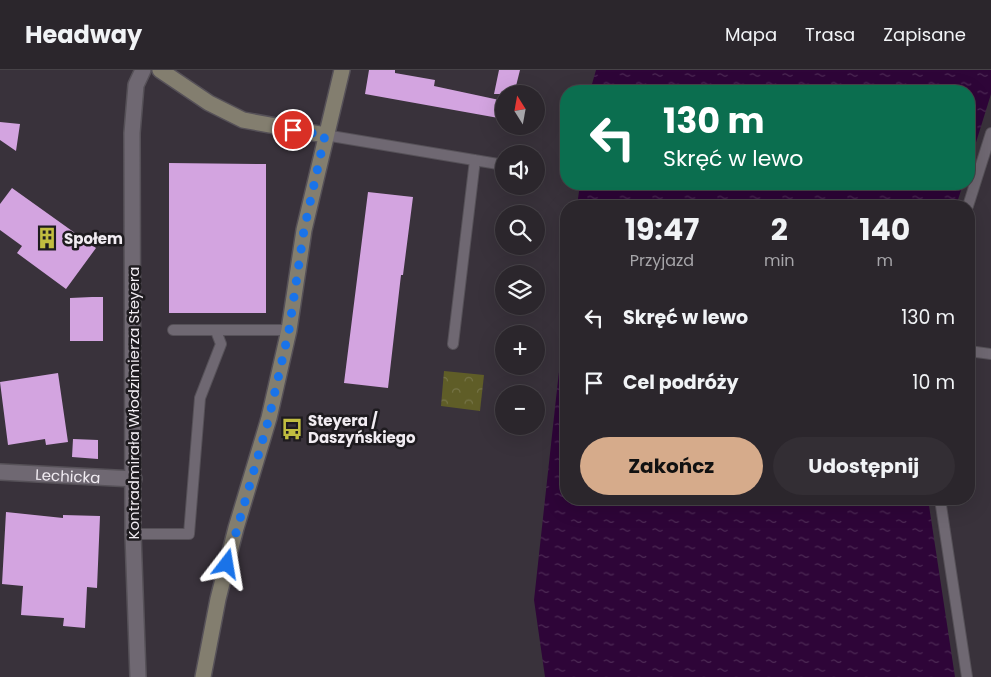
<!DOCTYPE html>
<html lang="pl">
<head>
<meta charset="utf-8">
<style>
  :root { --surface:#2b262c; --page:#332e34; --text:#f1f3f6; --muted:#a6a5a9; --line:#474348; --accent:#d6ab8b }
  body { margin:0; font-family:Poppins,sans-serif; background:var(--page); color:var(--text); height:100vh; display:flex; flex-direction:column; font-size:19px; white-space:nowrap }
  * { box-sizing:border-box; margin:0 }
  p { font-size:16px; color:var(--muted) }
  .icon { flex:none; width:28px; height:28px; fill:none; stroke:currentColor; stroke-width:2; stroke-linecap:round; stroke-linejoin:round }
  .map { position:relative; flex:1; overflow:hidden }
  .details { position:absolute; left:560px; top:130px; width:415px; height:305px; display:flex; flex-direction:column; background:var(--surface); border-radius:20px; box-shadow:0 5px 20px #0002,0 0 0 1px var(--line) }
  .details>* { flex:none }
  .banner { position:absolute; left:560px; top:15px; width:415px; height:105px; border-radius:20px; box-shadow:0 5px 20px #0002,0 0 0 1px var(--line); background:#0b6e4f; color:#fff; overflow:hidden }
  .needle { width:32px; rotate:349deg }
  .fabs { position:absolute; left:495px; top:15px; display:grid; gap:10px }
  .fabs a { display:grid; place-items:center; width:50px; height:50px; border-radius:50%; background:var(--surface); box-shadow:0 5px 20px #0002,0 0 0 1px var(--line); font-size:25px }
  .pin { position:absolute; display:grid; place-items:center; width:42px; height:42px; color:#fff; margin:-21px; border:2px solid #fff; border-radius:50%; box-shadow:0 1px 5px #0007 }
  .me { position:absolute; width:55px; margin:-28px; rotate:14deg; stroke-linejoin:round; filter:drop-shadow(0 0 4px #0008) }
  .turn { display:flex; align-items:center; gap:18px; height:105px; padding:0 20px; font-size:22px }
  .turn .icon { width:65px; height:65px; stroke-width:2.5 }
  .turn b { display:block; font-size:35px; line-height:42px }
  .eta { display:flex; justify-content:space-evenly; align-items:center; height:85px; text-align:center }
  .eta b { font-size:30px; font-weight:700; line-height:35px }
  .button { display:flex; gap:10px; margin-top:auto; padding:10px 20px }
  .button a { flex:1; height:58px; border-radius:30px; background:var(--accent); color:#111; font-size:20px; font-weight:700; line-height:58px; text-align:center }
  .button a+a { background:var(--page); color:var(--text) }
  ul { padding:0; list-style:none }
  li { display:flex; align-items:center; gap:15px; height:65px; padding:0 20px }
  li div { flex:1 }
  li b { display:block; font-size:19px }
  li em { font-style:normal }
  header { display:flex; align-items:center; gap:30px; box-sizing:border-box; height:70px; padding:0 25px; background:var(--surface); border-bottom:1px solid var(--line) }
  header strong { font-size:24px }
  nav { display:flex; gap:28px; margin-inline-start:auto; font-size:18px }
  .map>svg:first-child { display:block }
  .park { fill:url(#park-crowns) }
  .water { fill:url(#water-ripples) }
  .building { fill:#d3a4e0 }
  .lines { fill:none; stroke-linecap:round; stroke-linejoin:round }
  .lane-casing { stroke:#565158; stroke-width:12 }
  .street-casing { stroke:#565158; stroke-width:18 }
  .secondary-casing { stroke:#565158; stroke-width:18 }
  .lane { stroke:#6f6872; stroke-width:10 }
  .street { stroke:#6f6872; stroke-width:15 }
  .secondary { stroke:#837e6f; stroke-width:15 }
  .route { stroke:#1a73e8; stroke-width:9; stroke-dasharray:0 16.2 }
  .labels { text-anchor:middle; dominant-baseline:central; stroke-width:5; stroke-linejoin:round; paint-order:stroke }
  .poi-label { font-size:15px; font-weight:bold; fill:#f1ecf2; stroke:#1e1b1f; text-anchor:start }
  .street-label { font-size:15px; fill:#f1ecf2; stroke:#1e1b1f }
</style>
</head>
<body>
<header>
<strong>Headway</strong>
<nav><a>Mapa</a><a>Trasa</a><a>Zapisane</a></nav>
</header>
<div class="map">
<svg width="991" height="607" viewBox="0 0 991 607">
  <defs>
    <pattern id="park-crowns" width="20" height="18" patternUnits="userSpaceOnUse" patternTransform="scale(1.25)"><rect width="20" height="18" fill="#5f5d27"/><path d="M2 6a3 3 0 1 1 6 0M12 15a3 3 0 1 1 6 0" fill="none" stroke="#767447"/></pattern>
    <pattern id="water-ripples" width="26" height="14" patternUnits="userSpaceOnUse" patternTransform="scale(1.25)"><rect width="26" height="14" fill="#2e0538"/><path d="M2 4q2-2 4 0t4 0M15 11q2-2 4 0t4 0" fill="none" stroke="#4d2a55"/></pattern>
  </defs>
  <rect width="100%" height="100%" fill="#39323b"/>
  <path class="park" d="M444,301L484,305L480,341L441,336Z"/>
  <path class="water" d="M596,0H991V24L969,95V21H590Z
    M580,114H963L956,136H577Z
    M566,237V429H928L955,607H545L534,530Z"/>
  <path class="building" d="M369,0H395V3L435,10L434,16L504,31V49L365,24Z
    M499,0H520L514,24H494Z
    M0,52L20,54L16,81L0,70Z
    M169,93L266,94V243H169Z
    M12,118L96,178L66,219L17,183L22,176L0,160V134Z
    M368,122L413,127L403,205H401L388,318L344,313Z
    M92,227H103V271H70V228Z
    M58,303L68,372L46,375L45,369L8,375L0,312Z
    M73,369L98,370V389L72,387Z
    M6,442L63,448V445L100,446L97,518L87,517L85,558L63,556L64,548L21,545L23,516L2,514Z"/>
  <g class="lines">
    <g class="lane-casing">
      <path id="lane" d="M325,65L504,95
        M968,136L991,63
        M173,260H289
        M453,274L475,90
        M969,281L991,284
        M940,429L967,607
        M133,464H189L200,328L221,274L216,261"/>
    </g>
    <g class="street-casing">
      <g id="street">
        <path id="s1" d="M0,402L134,409"/>
        <path d="M138,607L133,464L132,63L136,15L143,0"/>
      </g>
    </g>
    <g class="secondary-casing">
      <path id="secondary" d="M160,0L209,33L243,50L325,65
        M203,607L218,529L236,458L269,348L289,260L304,160L342,0"/>
    </g>
    <use href="#lane" class="lane"/>
    <use href="#street" class="street"/>
    <use href="#secondary" class="secondary"/>
  </g>
  <g class="lines">
    <path class="route" d="M227,494L269,348L289,260L304,160L325,65L293,60"/>
  </g>
  <defs>
    <g id="building-bare" transform="scale(1.725)"><path d="M-4-6H4V6H1V3H-1V6H-4ZM-2.5-4.3h1.7v1.8h-1.7ZM.8-4.3h1.7v1.8H.8ZM-2.5-1h1.7V.8h-1.7ZM.8-1h1.7V.8H.8Z" fill="#c1bd40" stroke="#1e1b1f" stroke-width="2.5" paint-order="stroke"/></g>
    <g id="bus-bare" transform="scale(1.725)"><path d="M-5-6H5V4H4V6H2V4H-2V6H-4V4H-5ZM-3.5-4V0h7V-4ZM-3.5 1.2v1.5H-2V1.2ZM2 1.2v1.5H3.5V1.2Z" fill="#c1bd40" stroke="#1e1b1f" stroke-width="2.5" paint-order="stroke"/></g>
  </defs>
  <g fill-rule="evenodd">
    <use href="#building-bare" x="47" y="168"/>
    <use href="#bus-bare" x="292" y="359"/>
  </g>
  <g class="labels">
    <g class="poi-label">
      <text x="64" y="168">Społem</text>
      <text x="308" y="350">Steyera /<tspan x="308" dy="17">Daszyńskiego</tspan></text>
    </g>
    <g class="street-label">
      <text transform="translate(133 333) rotate(-90)">Kontradmirała Włodzimierza Steyera</text>
      <text stroke="none"><textPath href="#s1" startOffset="68">Lechicka</textPath></text>
    </g>
  </g>
</svg>
<div class="fabs">
<a><svg class="needle" viewBox="-14 -14 28 28"><path d="M0-13l5 13h-10z" fill="#e53935"/><path d="M0 13l5-13h-10z" fill="#a6a5a9"/></svg></a>
<a><svg class="icon" aria-label="sound" viewBox="0 0 24 24"><path d="M4 9h4l5-4v14l-5-4H4zM17 9q2 3 0 6"/></svg></a>
<a><svg class="icon" aria-label="search" viewBox="0 0 24 24"><circle cx="10" cy="10" r="6"/><path d="M15 15l6 6"/></svg></a>
<a><svg class="icon" aria-label="layers" viewBox="0 0 24 24"><path d="M12 4l9 5-9 5-9-5zM3 14l9 5 9-5"/></svg></a>
<a>+</a>
<a>−</a>
</div>
<div class="pin" style="left:293px;top:60px;background:#d93025"><svg class="icon" aria-label="arrive" viewBox="0 0 24 24"><path d="M6 21V4h12l-3 4 3 4H6"/></svg></div>
<svg class="me" style="left:227px;top:494px" viewBox="-20 -20 40 40"><path d="M0-17L14 15 0 8-14 15z" fill="#1a73e8" stroke="#fff" stroke-width="4"/></svg>
<div class="banner">
<div class="turn"><svg class="icon" aria-label="left" viewBox="0 0 24 24"><path d="M17 20v-9H6M10 6l-5 5 5 5"/></svg><div><b>130 m</b>Skręć w lewo</div></div>
</div>
<section class="details">
<div class="eta">
<div><b>19:47</b><p>Przyjazd</p></div>
<div><b>2</b><p>min</p></div>
<div><b>140</b><p>m</p></div>
</div>
<ul>
<li><svg class="icon" aria-label="left" viewBox="0 0 24 24"><path d="M17 20v-9H6M10 6l-5 5 5 5"/></svg><div><b>Skręć w lewo</b></div><em>130 m</em></li>
<li><svg class="icon" aria-label="arrive" viewBox="0 0 24 24"><path d="M6 21V4h12l-3 4 3 4H6"/></svg><div><b>Cel podróży</b></div><em>10 m</em></li>
</ul>
<div class="button"><a>Zakończ</a><a>Udostępnij</a></div>
</section>
</div>
</body>
</html>
